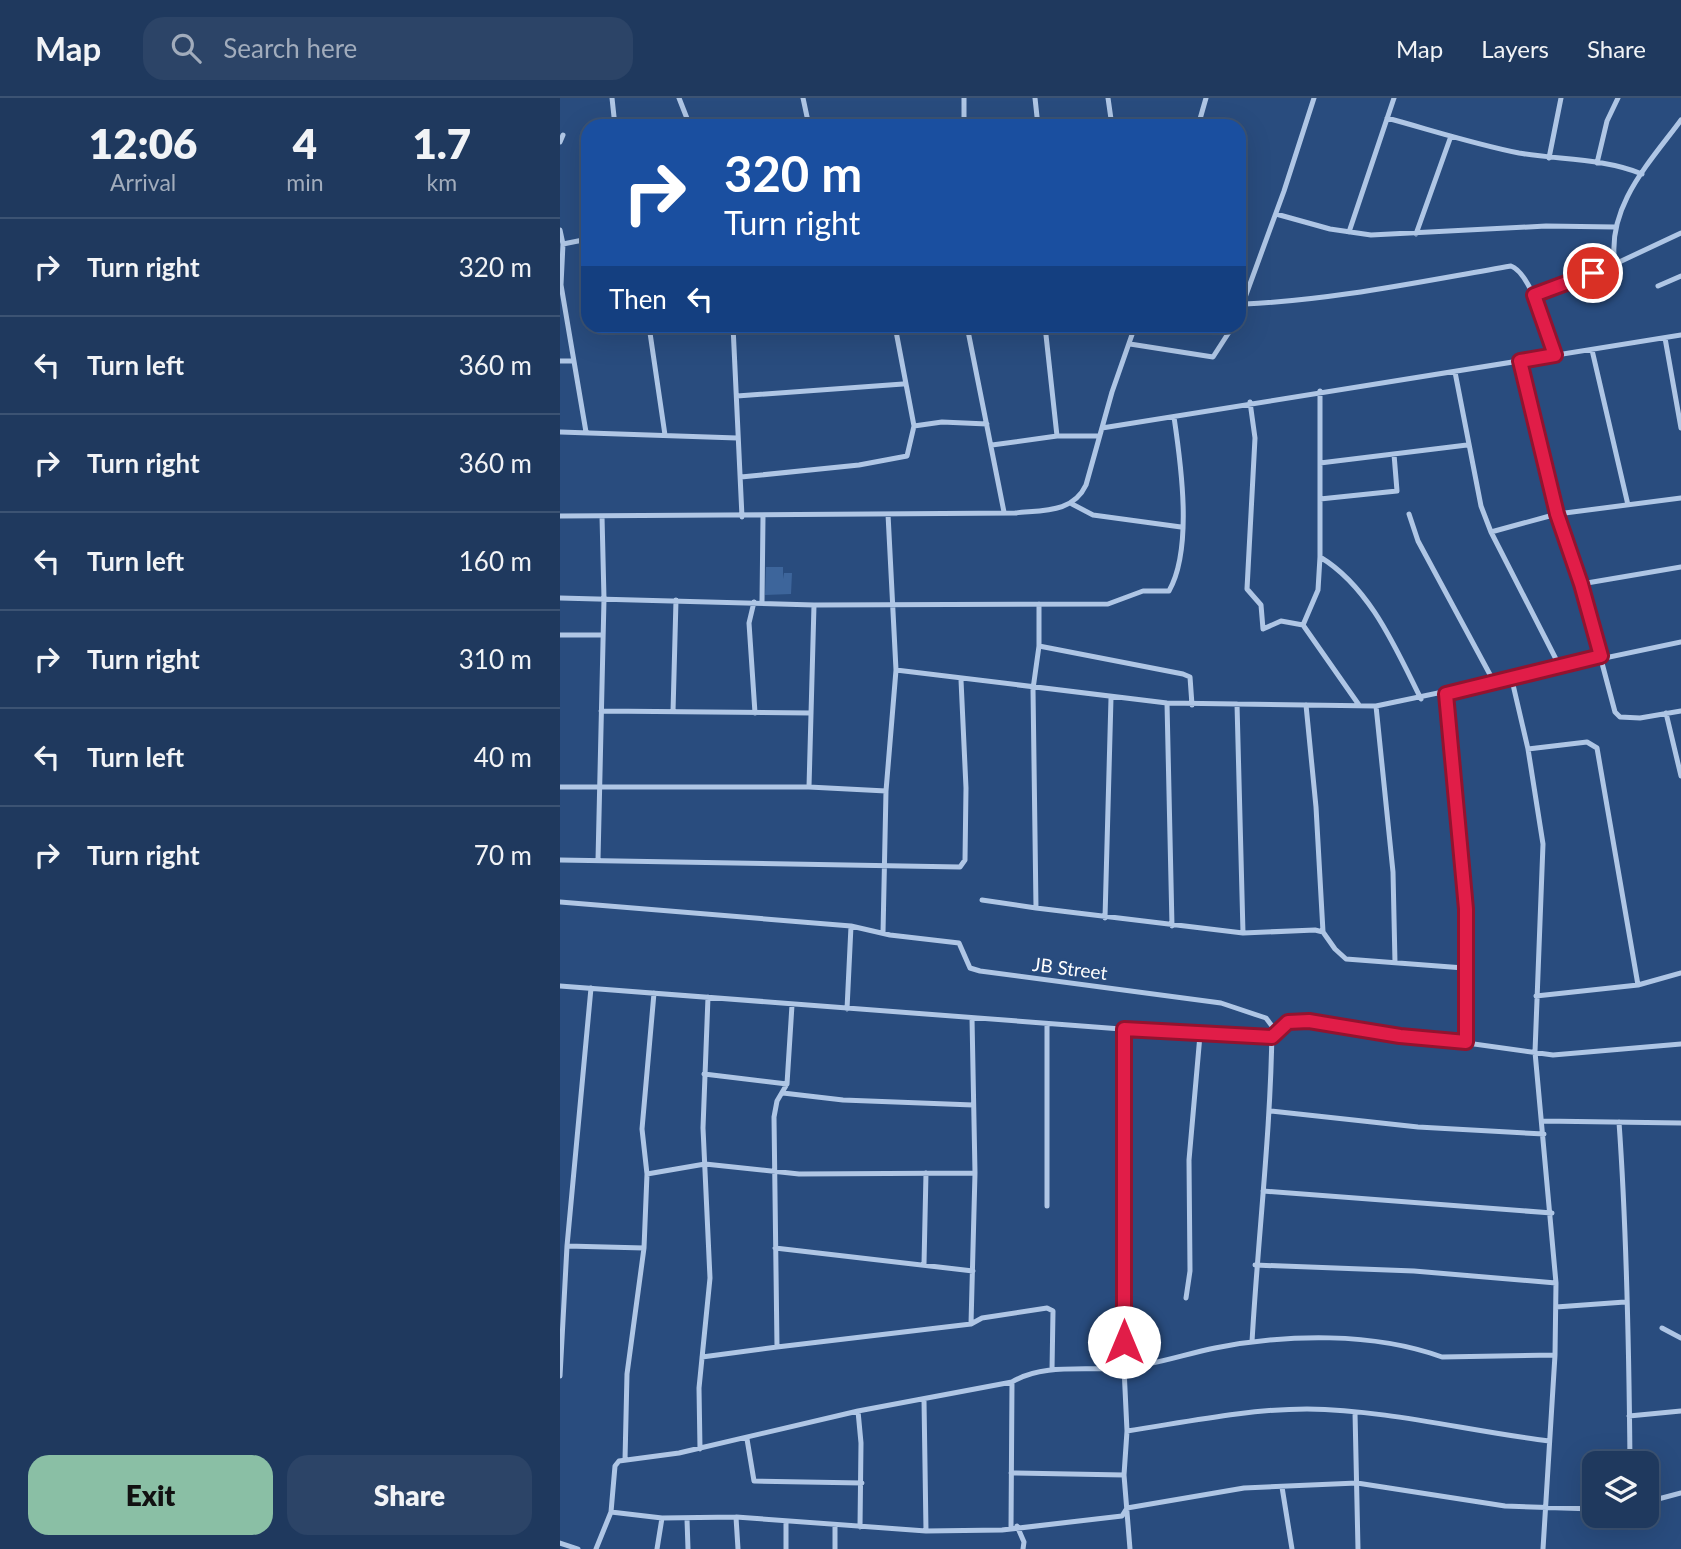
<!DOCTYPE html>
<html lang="en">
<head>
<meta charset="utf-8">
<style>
  :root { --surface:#1f395e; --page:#2c4467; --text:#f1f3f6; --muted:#a1acbc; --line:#3c5373; --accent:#8abfa5 }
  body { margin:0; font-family:Lato,sans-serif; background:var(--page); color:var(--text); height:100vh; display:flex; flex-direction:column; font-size:26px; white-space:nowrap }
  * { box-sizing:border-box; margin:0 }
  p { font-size:23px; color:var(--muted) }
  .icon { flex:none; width:38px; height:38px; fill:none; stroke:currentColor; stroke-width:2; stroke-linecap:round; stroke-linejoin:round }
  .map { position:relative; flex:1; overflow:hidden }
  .details { display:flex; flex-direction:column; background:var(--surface); width:560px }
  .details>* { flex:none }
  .top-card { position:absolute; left:21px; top:21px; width:665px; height:214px; border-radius:21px; box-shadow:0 7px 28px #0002,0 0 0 2px var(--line); background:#1a4fa0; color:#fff; overflow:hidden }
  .controls { position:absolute; left:1022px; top:1353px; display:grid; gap:14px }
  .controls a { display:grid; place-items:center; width:77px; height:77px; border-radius:14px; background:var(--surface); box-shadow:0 7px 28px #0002,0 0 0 2px var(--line); font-size:35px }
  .pin { position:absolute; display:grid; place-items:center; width:60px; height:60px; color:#fff; margin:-30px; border:4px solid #fff; border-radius:50%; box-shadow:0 2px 7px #0007 }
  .me { position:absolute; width:77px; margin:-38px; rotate:0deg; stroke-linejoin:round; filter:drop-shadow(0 0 5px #0008) }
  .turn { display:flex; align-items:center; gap:24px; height:147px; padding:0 28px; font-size:32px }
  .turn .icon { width:91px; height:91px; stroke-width:2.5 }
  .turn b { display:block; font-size:49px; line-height:60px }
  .then { display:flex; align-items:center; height:66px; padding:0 28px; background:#0003; gap:14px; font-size:26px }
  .eta { display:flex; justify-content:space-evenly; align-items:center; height:119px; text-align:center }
  .eta b { font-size:42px; font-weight:800; line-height:49px }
  .cta { display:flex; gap:14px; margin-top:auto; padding:14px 28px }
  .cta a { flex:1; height:80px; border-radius:21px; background:var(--accent); color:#111; font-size:28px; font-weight:800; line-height:80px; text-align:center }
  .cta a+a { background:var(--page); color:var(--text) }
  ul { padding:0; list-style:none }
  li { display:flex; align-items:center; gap:21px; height:98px; padding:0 28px; border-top:2px solid var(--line) }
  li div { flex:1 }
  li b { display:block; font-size:26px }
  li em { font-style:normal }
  header { display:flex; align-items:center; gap:42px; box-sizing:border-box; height:98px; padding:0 35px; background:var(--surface); border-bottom:2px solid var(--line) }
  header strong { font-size:33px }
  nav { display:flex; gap:38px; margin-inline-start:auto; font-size:24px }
  .search { width:490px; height:63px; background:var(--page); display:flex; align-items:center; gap:18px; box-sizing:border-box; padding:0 24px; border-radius:21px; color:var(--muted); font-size:26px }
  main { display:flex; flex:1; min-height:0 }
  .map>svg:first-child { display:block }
  .green { fill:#3d659b }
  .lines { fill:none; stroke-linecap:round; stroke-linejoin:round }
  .minor { stroke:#afc6e5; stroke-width:5 }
  .route-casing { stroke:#92132f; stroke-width:18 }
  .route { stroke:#e11d48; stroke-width:12 }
  .labels { text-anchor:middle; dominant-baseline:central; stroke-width:5; stroke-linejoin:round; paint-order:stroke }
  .street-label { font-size:19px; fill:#fff; stroke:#294c7e }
</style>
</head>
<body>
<header>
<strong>Map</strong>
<div class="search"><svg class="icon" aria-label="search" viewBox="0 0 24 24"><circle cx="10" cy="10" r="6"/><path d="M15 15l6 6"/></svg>Search here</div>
<nav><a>Map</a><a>Layers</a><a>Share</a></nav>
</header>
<main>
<section class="details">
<div class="eta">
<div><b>12:06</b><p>Arrival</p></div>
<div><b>4</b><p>min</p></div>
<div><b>1.7</b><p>km</p></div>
</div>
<ul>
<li><svg class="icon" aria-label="right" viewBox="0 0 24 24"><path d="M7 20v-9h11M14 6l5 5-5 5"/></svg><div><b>Turn right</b></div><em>320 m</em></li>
<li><svg class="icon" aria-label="left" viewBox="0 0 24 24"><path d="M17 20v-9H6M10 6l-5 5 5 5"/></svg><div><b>Turn left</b></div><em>360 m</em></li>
<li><svg class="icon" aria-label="right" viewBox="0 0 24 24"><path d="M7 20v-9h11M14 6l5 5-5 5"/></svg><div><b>Turn right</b></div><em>360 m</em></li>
<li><svg class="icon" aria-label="left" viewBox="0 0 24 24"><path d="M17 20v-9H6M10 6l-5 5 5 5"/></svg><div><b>Turn left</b></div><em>160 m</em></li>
<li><svg class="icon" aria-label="right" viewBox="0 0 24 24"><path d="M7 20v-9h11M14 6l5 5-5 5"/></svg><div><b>Turn right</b></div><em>310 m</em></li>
<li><svg class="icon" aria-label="left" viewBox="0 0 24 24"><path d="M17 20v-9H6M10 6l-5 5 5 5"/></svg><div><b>Turn left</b></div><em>40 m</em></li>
<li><svg class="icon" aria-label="right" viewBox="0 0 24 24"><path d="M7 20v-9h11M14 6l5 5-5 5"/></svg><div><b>Turn right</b></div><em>70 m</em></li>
</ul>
<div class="cta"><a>Exit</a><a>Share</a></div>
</section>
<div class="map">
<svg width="1121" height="1451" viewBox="0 0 1121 1451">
  <rect width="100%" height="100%" fill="#294c7e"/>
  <path class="green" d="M206,469H223V481L224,475H232L231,496L205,497Z"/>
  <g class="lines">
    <path class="minor" d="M52,0L55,28
      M119,0L130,28
      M243,0L249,28
      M475,0L478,28
      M548,0L552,28
      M827,20C871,32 914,46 959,55C999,62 1043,60 1082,76
      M404,28V0
      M638,28L646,0
      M0,44L3,37
      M989,60L1001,0
      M1037,65L1047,23L1058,0
      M716,116L770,131L811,137L986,128L1055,129
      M0,132L3,146L1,187L26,334
      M789,134L834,0
      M856,136L891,38
      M3,146L28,141
      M1055,166C1046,109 1090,64 1121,22
      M1098,188L1121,178
      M974,197L1055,166L1121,135
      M685,206C774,202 863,183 951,168C971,175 988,237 995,257
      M679,216L724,93L754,0
      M89,228L105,337
      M173,228L182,419
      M407,228L444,414
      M485,228L497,338H539
      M1105,240L1121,330
      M570,246L653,259L673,228
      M1032,252L1068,407
      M0,263H13
      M960,263L997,416L1021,486L1055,614L1060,619L1080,620L1121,613
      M895,274L921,408L931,434L1000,569
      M760,293V459C810,489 836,551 861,601
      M177,298L343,286
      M690,304L695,340L687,491L701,507L703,531L721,523L743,527L758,492L760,459
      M354,328L382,324L427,326
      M542,330L1121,237
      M0,334L177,340
      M432,347L497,338
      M760,365L907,347
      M181,379L299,367L347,358L354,328L335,228
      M760,401L837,393L834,356
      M512,406L533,417L621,429
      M849,416L858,443L934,584
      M0,418L455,415C483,412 513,415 526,387L552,294L575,228
      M931,434L997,416L1121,400
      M1021,486L1121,469
      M0,500L254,507L548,506L583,493H609C633,451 621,366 614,319
      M194,504L189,525L195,615
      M202,504L203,419
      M479,506V548L473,591L476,810L683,835L755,832L763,834L775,851L786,861L904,870
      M743,527L799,607
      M0,537H42
      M479,548L623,576L630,579L632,607
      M336,572L607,605L816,608L1121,544
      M951,578L968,651L1027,644L1037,650L1078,887
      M886,596L906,811V944
      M607,605L612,828
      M677,606L683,835
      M746,607L756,709L763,834
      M816,608L833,774L835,865
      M41,613L251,615
      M113,614L116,502
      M1106,615L1121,678
      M968,651L983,746L975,954L996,1185L995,1257L983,1451
      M0,689H249L326,693
      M249,689L254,507
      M0,762L400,769L405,762L406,690L401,582
      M38,762L44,501L42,418
      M422,802L476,810
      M0,804L291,828L330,837L399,845L410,870L420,873L661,905L706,920L712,928C711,1033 698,1138 692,1244
      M545,820L551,600
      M323,835L326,693L336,572L328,416
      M0,888L640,937L712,939L728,924L749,923L993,957L1121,946
      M976,898L1078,887L1121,875
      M232,907L227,986L217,1003L214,1019L217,1249L411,1226L422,1220L487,1210L493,1213L492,1272
      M287,911L291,828
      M564,931V1270L567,1333L564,1377L570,1451
      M144,976L227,986
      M223,995L283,1002L413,1007
      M711,1013L858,1029L984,1036
      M982,1023L1121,1025
      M1059,1024C1067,1137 1069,1251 1070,1365
      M87,1076L145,1066L239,1076L415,1075
      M703,1093L992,1115
      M487,1108V926
      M7,1148L84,1150
      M215,1150L413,1173
      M364,1166L366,1075
      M695,1167L854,1173L996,1185
      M626,1200L630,1173L629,1062L640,937
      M996,1209L1065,1204
      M411,1226L415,1075L412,920
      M1102,1230L1121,1240
      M142,1259L217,1249
      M0,1278L7,1148L31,890
      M364,1302L366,1433
      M298,1313L301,1345L300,1429
      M795,1314L798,1451
      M1069,1318L1121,1313
      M567,1333C626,1324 687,1311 747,1311C828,1312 908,1333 989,1343
      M187,1341L194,1383L302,1385
      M140,1351L139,1290L150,1180L143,1030L148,899
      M65,1362L67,1276L84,1150L87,1076L82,1031L94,895
      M451,1375L564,1377
      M722,1389L732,1451
      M1087,1404L1121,1395
      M51,1414L102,1420L176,1419L366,1433L442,1432L562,1418L567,1410L684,1390L797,1385L945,1408L1034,1411
      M176,1419L178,1451
      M127,1421L128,1451
      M226,1425V1451
      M275,1428V1451
      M457,1428L464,1444L463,1451
      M451,1431L452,1284
      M0,1445L18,1451
      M36,1451L51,1414L55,1368L59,1363L119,1355L298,1313L452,1284C483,1265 526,1273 561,1270C592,1268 625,1256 655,1250C727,1236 813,1234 882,1259L995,1257
      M97,1451L102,1420"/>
  </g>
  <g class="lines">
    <g class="route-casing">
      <path id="route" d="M564,1244V931L712,939L728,924L749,923L840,938L906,944V811L886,596L1041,558L1021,486L997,416L960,263L995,257L974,197L1033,175"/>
    </g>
    <use href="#route" class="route"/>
  </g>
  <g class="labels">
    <g class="street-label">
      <text transform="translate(510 870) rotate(7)">JB Street</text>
    </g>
  </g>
</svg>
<div class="controls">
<a><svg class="icon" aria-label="layers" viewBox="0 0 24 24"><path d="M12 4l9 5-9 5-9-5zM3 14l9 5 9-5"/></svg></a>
</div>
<div class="pin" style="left:1033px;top:175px;background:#d93025"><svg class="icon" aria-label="arrive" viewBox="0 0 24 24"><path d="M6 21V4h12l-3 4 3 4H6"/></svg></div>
<svg class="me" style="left:564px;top:1244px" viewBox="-20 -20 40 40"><circle r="19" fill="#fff"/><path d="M0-13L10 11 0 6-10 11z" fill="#e11d48"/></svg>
<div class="top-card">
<div class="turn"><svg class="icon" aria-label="right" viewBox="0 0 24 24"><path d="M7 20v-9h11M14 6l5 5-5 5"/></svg><div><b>320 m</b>Turn right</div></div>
<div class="then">Then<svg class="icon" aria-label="left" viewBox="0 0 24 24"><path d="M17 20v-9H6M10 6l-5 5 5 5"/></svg></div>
</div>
</div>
</main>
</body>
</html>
